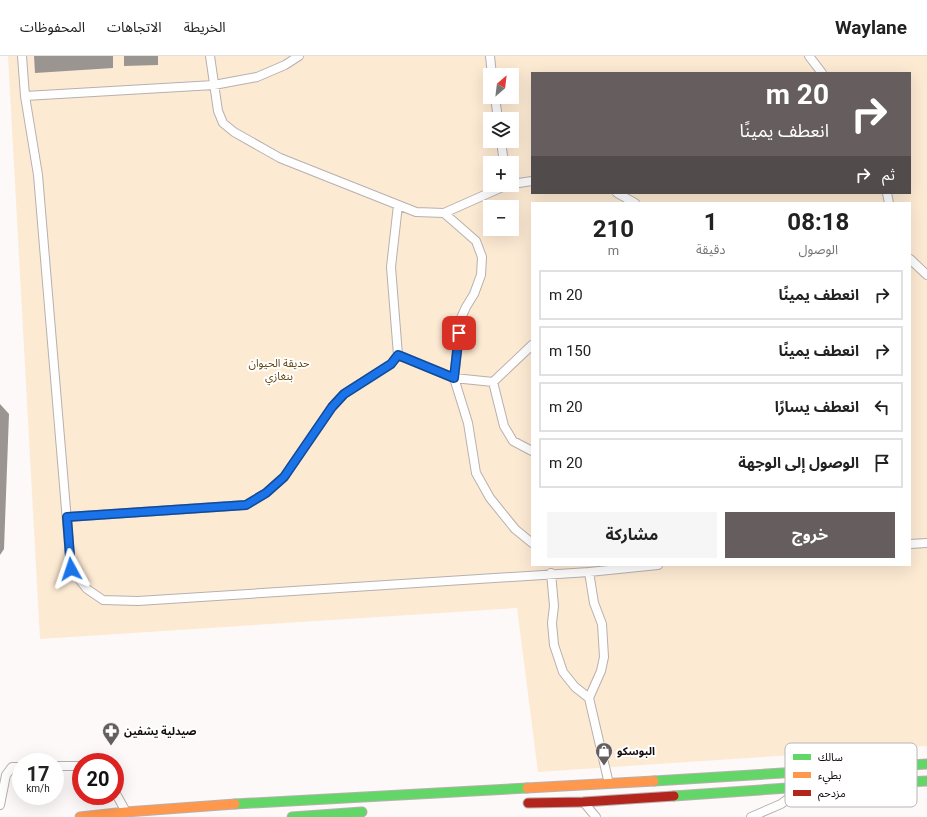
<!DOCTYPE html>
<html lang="ar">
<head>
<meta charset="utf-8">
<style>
  :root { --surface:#fff; --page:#f6f6f6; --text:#222; --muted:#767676; --line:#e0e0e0; --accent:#665e5e }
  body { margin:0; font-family:Roboto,"Noto Sans Arabic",sans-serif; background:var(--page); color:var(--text); direction:rtl; height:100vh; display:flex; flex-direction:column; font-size:15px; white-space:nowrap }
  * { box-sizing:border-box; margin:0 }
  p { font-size:13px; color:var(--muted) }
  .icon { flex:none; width:22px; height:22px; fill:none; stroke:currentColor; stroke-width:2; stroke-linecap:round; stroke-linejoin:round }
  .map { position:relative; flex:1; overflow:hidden; direction:ltr }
  .sheet { position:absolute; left:531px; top:146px; width:380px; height:364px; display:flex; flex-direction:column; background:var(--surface); border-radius:0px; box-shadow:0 4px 16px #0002; direction:rtl }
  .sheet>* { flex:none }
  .top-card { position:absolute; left:531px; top:16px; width:380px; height:122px; border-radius:0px; box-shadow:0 4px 16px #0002; direction:rtl; background:#665e5e; color:#fff; overflow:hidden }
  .needle { width:26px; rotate:28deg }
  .controls { position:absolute; left:483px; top:12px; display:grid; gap:8px }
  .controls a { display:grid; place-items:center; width:36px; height:36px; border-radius:0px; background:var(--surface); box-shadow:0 4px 16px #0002; font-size:20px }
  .speed { position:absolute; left:12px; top:697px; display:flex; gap:8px; font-size:20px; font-weight:700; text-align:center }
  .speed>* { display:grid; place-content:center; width:52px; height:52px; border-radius:50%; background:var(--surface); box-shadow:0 4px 16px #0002; line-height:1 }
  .speed small { font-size:10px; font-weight:400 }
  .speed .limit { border:6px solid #d22; background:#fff; color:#111 }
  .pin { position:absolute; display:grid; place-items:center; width:34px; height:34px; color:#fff; margin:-17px; border-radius:8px; box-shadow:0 2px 6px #0006 }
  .me { position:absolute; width:44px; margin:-22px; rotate:355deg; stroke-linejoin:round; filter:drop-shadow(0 0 3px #0008) }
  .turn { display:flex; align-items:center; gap:14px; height:84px; padding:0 16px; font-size:18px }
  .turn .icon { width:52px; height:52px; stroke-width:2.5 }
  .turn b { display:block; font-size:28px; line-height:34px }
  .then { display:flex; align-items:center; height:38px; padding:0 16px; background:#0003; gap:8px; font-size:15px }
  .eta { display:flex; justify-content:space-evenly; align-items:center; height:68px; text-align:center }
  .eta b { font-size:24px; font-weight:700; line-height:28px }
  .action { display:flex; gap:8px; margin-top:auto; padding:8px 16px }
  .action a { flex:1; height:46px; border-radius:0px; background:var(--accent); color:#fff; font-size:16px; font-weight:700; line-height:46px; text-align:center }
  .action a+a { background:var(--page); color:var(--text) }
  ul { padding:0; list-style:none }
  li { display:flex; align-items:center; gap:12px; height:50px; margin:0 8px 6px; padding:0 8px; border:2px solid var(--line); border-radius:0px }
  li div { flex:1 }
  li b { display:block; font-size:15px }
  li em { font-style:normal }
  header { display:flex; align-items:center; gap:24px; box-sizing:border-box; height:56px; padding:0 20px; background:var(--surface); border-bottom:1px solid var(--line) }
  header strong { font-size:19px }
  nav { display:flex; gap:22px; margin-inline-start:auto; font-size:14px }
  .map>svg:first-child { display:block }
  .green { fill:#fdead3; fill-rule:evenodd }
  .building { fill:#9b9592 }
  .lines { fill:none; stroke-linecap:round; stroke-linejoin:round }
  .lane-casing { stroke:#b7b0af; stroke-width:10 }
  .fast-casing { stroke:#b7b0af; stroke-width:11 }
  .slow-casing { stroke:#b7b0af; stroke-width:11 }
  .jam-casing { stroke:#b7b0af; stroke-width:11 }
  .lane { stroke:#fffefe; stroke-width:8 }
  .fast { stroke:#63d668; stroke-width:9 }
  .slow { stroke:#ff974d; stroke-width:9 }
  .jam { stroke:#b3261e; stroke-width:9 }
  .route-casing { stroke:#114b97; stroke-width:10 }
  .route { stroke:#1a73e8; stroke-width:7 }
  .labels { text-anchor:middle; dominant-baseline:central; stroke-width:4; stroke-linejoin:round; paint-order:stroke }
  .park-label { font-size:11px; fill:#66450f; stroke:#fff }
  .poi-label { font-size:11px; font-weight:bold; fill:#140b0b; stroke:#fff; text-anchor:start }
  .key { fill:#fff; stroke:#b8b6b6; stroke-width:1 }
  .key-label { font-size:11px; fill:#140b0b }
</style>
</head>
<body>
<header>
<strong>Waylane</strong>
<nav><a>الخريطة</a><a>الاتجاهات</a><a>المحفوظات</a></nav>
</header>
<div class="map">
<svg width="927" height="761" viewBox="0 0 927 761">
  <rect width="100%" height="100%" fill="#fdf9f8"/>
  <path class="green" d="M8,0H927V690L538,716L517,552L40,583ZM532,17H910V137H532ZM490,19H512V41H490ZM490,63H512V85H490ZM490,107H512V129H490ZM532,147H910V509H532ZM490,151H512V173H490Z"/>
  <path class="building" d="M34,0H113V12L35,17Z
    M124,0H158V9L124,10Z
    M0,348L9,358L4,493L0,499Z"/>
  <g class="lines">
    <g class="lane-casing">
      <path id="lane" d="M22,0L25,40L38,119L71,513L87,533L103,544L138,545L589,516L658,509
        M210,0L218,55L223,67L234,76L280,102L416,156L444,157L507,129
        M490,0L492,19
        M809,0L822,17
        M25,40L214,29L257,21L285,9L299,0
        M495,41L498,63
        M501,85L504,107
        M512,128L532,125
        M617,137L635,147
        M887,137L889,147
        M444,157L476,185L482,201L481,219L474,238L466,251L461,262L454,322L468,367L476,417L490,442L515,473L532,487
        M910,203L927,219
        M532,289L493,326L504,370L513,385L532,395
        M398,299L454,322L493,326
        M67,461L246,449L266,437L284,421L332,351L344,338L391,308L398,299L391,211L398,149
        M910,488L927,487
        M589,516L594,547L602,568L604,601L601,615L589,642L609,728
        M551,517L554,550L552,567L554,589L563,616L575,631L589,642
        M55,710H81
        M115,736L125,754
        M585,748L596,761
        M0,749L6,719L12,711H21
        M751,761L781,748L797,736"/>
    </g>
    <g class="fast-casing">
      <path id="fast" d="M654,725L927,708
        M674,740L802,731L927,725
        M235,748L527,732
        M292,761L362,756"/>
    </g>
    <g class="slow-casing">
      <path id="slow" d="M527,732L654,725
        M80,761L126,756L235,748"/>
    </g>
    <g class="jam-casing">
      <path id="jam" d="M528,747L583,746L674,740"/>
    </g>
    <use href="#lane" class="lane"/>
    <use href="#fast" class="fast"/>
    <use href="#slow" class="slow"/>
    <use href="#jam" class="jam"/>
  </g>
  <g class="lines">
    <g class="route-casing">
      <path id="route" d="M71,513L67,461L246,449L266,437L284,421L332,351L344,338L391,308L398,299L454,322L459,277"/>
    </g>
    <use href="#route" class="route"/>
  </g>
  <defs>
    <g id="pharmacy-pin" transform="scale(0.9)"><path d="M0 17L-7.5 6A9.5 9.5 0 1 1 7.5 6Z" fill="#665e5e" stroke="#fff"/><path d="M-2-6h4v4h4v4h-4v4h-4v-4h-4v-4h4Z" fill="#fff"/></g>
    <g id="shop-pin" transform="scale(0.9)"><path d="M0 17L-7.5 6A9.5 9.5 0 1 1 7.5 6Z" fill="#665e5e" stroke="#fff"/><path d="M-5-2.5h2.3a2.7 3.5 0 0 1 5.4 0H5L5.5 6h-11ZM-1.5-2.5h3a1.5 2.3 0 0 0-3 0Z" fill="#fff"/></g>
  </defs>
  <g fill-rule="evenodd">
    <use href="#pharmacy-pin" x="111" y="675"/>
    <use href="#shop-pin" x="604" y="695"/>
  </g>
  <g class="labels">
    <g class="park-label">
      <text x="279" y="307">حديقة الحيوان<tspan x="279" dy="13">بنغازي</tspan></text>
    </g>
    <g class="poi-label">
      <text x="124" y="675">صيدلية يشفين</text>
      <text x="617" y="695">البوسكو</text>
    </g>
  </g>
  <rect x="785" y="687" width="132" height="64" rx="6" class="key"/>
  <rect x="793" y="698" width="18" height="6" fill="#63d668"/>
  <rect x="793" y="716" width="18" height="6" fill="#ff974d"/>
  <rect x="793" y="734" width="18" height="6" fill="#b3261e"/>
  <g class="key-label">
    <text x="818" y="705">سالك</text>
    <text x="818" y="723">بطيء</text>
    <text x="818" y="741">مزدحم</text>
  </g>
</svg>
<div class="controls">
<a><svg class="needle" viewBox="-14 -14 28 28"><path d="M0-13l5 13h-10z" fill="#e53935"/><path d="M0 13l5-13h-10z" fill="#767676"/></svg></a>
<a><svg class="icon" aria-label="layers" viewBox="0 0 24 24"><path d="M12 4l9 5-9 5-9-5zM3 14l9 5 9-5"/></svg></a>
<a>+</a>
<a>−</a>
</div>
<div class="speed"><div>17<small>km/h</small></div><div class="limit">20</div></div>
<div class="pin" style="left:459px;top:277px;background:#d93025"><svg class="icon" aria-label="arrive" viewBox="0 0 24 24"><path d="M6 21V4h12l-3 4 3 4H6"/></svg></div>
<svg class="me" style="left:71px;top:513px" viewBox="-20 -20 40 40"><path d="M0-17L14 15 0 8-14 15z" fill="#1a73e8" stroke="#fff" stroke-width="4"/></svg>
<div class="top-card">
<div class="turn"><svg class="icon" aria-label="right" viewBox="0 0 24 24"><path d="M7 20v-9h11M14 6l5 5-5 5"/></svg><div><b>20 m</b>انعطف يمينًا</div></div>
<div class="then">ثم<svg class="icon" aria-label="right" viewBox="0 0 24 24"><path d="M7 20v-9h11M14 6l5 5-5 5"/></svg></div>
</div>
<section class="sheet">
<div class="eta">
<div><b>08:18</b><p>الوصول</p></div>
<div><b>1</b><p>دقيقة</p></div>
<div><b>210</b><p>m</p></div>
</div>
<ul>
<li><svg class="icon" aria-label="right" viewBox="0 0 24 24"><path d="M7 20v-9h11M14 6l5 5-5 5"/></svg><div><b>انعطف يمينًا</b></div><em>20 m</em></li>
<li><svg class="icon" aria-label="right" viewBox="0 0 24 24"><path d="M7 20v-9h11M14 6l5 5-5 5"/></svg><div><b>انعطف يمينًا</b></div><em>150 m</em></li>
<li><svg class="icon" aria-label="left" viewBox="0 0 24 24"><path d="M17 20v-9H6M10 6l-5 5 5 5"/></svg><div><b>انعطف يسارًا</b></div><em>20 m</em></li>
<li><svg class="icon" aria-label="arrive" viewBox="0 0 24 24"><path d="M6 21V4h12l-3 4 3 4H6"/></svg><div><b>الوصول إلى الوجهة</b></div><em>20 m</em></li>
</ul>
<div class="action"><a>خروج</a><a>مشاركة</a></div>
</section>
</div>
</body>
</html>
